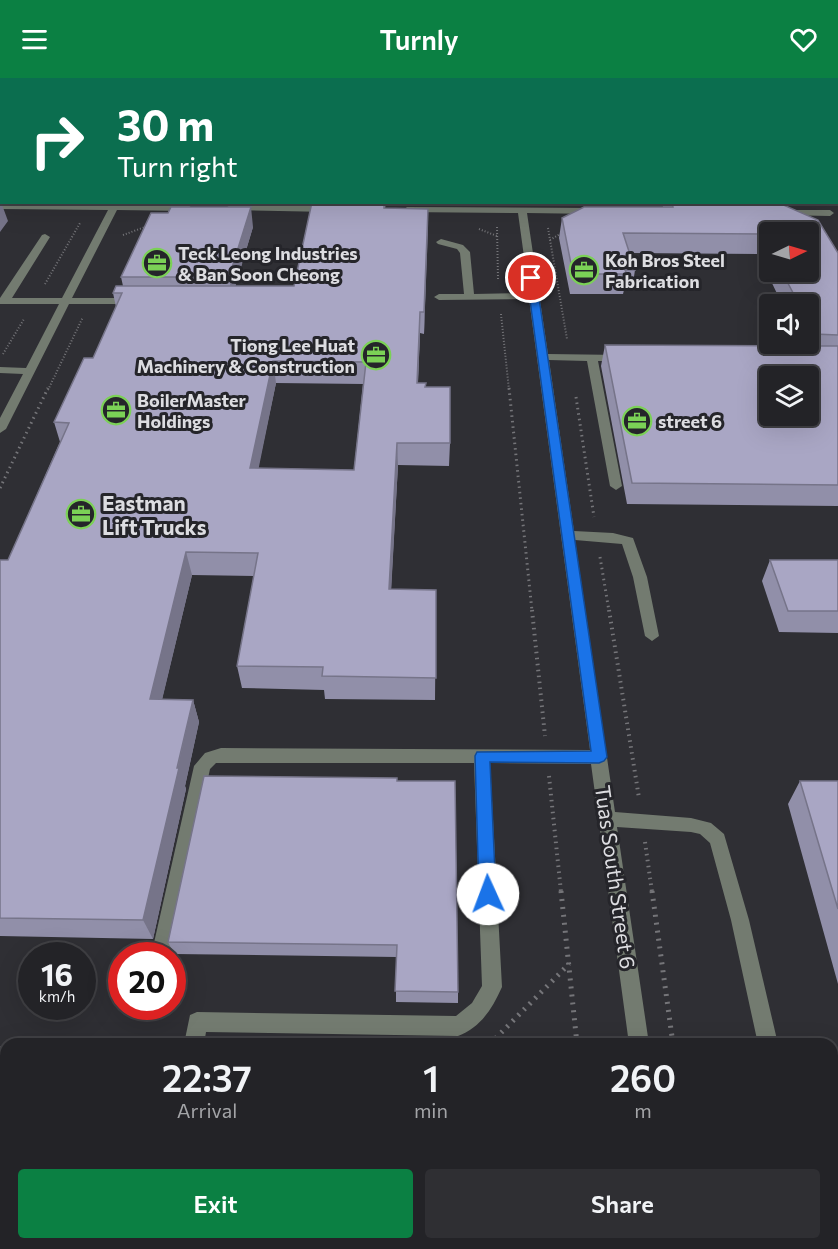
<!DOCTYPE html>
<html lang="en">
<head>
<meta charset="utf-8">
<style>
  :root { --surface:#232327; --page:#2f2f33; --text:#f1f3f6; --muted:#a3a4a7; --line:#404044; --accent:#0b8043 }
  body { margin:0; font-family:Commissioner,sans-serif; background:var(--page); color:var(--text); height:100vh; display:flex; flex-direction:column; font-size:22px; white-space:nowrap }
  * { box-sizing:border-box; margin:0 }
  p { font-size:20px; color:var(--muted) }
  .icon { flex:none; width:33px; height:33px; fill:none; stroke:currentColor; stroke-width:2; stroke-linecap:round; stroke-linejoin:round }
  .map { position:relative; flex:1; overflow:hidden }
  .panel { position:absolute; left:0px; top:960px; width:838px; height:212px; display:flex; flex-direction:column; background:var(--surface); border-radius:18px 18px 0 0; box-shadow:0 6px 24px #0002,0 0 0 2px var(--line) }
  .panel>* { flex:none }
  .banner { position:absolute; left:0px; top:0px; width:838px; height:126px; box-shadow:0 6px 24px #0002,0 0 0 2px var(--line); background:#0b6e4f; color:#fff; overflow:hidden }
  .needle { width:39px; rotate:85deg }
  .controls { position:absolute; left:759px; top:144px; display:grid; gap:12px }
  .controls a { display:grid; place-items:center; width:60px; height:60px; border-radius:6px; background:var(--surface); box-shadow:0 6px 24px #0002,0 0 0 2px var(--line); font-size:30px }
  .speed { position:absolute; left:18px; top:864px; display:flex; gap:12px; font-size:30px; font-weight:700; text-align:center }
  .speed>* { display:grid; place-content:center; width:78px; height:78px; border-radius:50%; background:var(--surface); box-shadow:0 6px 24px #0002,0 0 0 2px var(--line); line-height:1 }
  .speed small { font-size:15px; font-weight:400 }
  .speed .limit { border:9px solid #d22; background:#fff; color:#111 }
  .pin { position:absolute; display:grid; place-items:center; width:51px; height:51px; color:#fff; margin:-26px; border:3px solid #fff; border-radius:50%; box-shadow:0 2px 6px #0007 }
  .me { position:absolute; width:66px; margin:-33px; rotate:358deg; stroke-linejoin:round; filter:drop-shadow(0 0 4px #0008) }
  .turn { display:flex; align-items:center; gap:21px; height:126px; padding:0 18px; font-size:27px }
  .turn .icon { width:78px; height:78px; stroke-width:2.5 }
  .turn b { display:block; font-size:42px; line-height:51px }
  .eta { display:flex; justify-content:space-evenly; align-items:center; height:102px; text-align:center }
  .eta b { font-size:36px; font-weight:600; line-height:42px }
  .cta { display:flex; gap:12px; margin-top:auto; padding:12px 18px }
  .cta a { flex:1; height:69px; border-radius:6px; background:var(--accent); color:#fff; font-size:24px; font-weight:600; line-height:69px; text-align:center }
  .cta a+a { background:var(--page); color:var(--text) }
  header { display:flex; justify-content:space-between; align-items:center; height:78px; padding:0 18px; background:var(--accent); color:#fff; font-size:27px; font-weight:600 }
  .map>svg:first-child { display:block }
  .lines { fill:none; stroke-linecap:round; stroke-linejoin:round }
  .path-far3 { stroke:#757579; stroke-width:2; stroke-dasharray:1 2; stroke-linecap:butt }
  .path-far2 { stroke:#757579; stroke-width:3; stroke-dasharray:1.5 4; stroke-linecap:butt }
  .path-far1 { stroke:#757579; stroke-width:4; stroke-dasharray:1.5 4.5; stroke-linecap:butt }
  .path { stroke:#757579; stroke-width:5; stroke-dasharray:2 6; stroke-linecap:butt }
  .minor { fill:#737b70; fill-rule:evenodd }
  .wall { fill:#918fa9; fill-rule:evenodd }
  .shaded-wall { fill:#767489 }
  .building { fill:#a9a6c4; stroke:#767489; stroke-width:1.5; fill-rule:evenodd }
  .route { fill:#1a73e8; stroke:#114b97; stroke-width:1.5 }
  .labels { text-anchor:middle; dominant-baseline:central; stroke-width:6; stroke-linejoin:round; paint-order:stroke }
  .far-poi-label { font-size:18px; font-weight:bold; fill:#dddde1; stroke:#25252a; text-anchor:start }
  .poi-label { font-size:21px; font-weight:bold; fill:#dddde1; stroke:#25252a; text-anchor:start }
  .street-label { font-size:21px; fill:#dddde1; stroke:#25252a }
</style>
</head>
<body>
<header><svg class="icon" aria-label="menu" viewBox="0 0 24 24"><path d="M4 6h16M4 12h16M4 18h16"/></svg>Turnly<svg class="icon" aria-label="heart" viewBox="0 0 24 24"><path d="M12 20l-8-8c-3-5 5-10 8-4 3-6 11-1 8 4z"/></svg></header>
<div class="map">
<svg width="838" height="1171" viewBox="0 0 838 1171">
  <rect width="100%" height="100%" fill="#2f2f34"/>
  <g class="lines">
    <path class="path-far3" d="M497,149L498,201
      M548,150L567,261
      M479,151L497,158
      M123,157L145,149
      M550,162L562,155
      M45,206L80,145
      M501,236L509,312
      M3,276L24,241
      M48,312L83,239"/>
    <path class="path-far2" d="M509,310L532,533
      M576,319L594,439
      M0,410L48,310
      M600,479L609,533"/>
    <path class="path-far1" d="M532,532L545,658
      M609,532L639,720
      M549,698L561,814
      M645,764L652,814"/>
    <path class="path" d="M561,813L577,966
      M652,813L673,966
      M490,966L569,886
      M0,971H6
      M0,1102H6
      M542,1166L547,1171
      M595,1166V1171
      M708,1166L709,1171"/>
    <path class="minor" d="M0,0H166L169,2H2Z
      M711,0H719L710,2Z
      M741,0H747L748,2H741Z
      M761,0H767L768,2H761Z
      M789,0L801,2H790Z
      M837,3H838V7H837Z
      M837,97H838V104L837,103Z
      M0,125L188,127L192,130L188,133L117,132L72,220H135L140,223L135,226H69L6,351L0,355V340L23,296L0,295V289L26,290L59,226H0V220L42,157L45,156L50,159L12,220H62L108,132L0,131Z
      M230,127L329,128L333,131L329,134L227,132L226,130Z
      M407,129L596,130L600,133L596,136L527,135L548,276L621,277L626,280L621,283H598L622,408L616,412L610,408L587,283L549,282L574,453L613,455L633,460L647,499L659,558L652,563L645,558L633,499L622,466L575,462L615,734L691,740L711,745L724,756L749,842L778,966H758L731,842L710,765L700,756L691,754L617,749L649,966H629L591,686L490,685L502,909C492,931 481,949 458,958L206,954L204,966H184L190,937L197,934L456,938L472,925L482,908L474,685H216L210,691L170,878H151L194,688L205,675L221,670L590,672L529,221L439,222L434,219L439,216H464L460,175L457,171L438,166L436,164L441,161L463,167L470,174L474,216L529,215L518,135L404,134L403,132Z
      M782,132H830L834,135L830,138L779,137L778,135Z
      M0,1018L6,1019V1041L0,1040Z
      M151,1166H173V1171H149Z
      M655,1166H677L679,1171H655Z"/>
  </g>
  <path class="wall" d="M0,12H2V91H0Z
    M312,124H386L385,131H428L424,256L420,255L418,305L425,309L450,365L449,388L398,387L391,511L436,512L435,622L325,621L324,612L242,610L237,588L254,498L192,497L162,621L193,622L199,644L185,708L186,711L153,861L0,858V482H8L60,364L54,344L93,280L116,229L113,215L123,208L121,199L253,149L235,208H294ZM276,305L363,306L354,392L258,390Z
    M662,124H780L781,126L838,175V428L627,426L601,288L605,267L802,268L801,266H808V226H782L758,176L630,175L635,192L632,212H624L623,216H570L559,160L562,140L663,129ZM770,154L808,194H770Z
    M770,482H838V555L779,554L762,503Z
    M397,703L458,914V925L396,924V879L174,876L168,864Z
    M800,703H838V906L788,726Z
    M838,1100V1156L832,1133V1104Z"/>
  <path class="shaded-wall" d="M1,124L8,143L0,154V126Z
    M251,129L253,149L232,220L229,199Z
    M428,131V151L424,256V234Z
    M420,234V255L417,327V305Z
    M273,283L276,305L254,413L250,390Z
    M397,365L398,387L390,534L389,511Z
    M186,474L192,497L157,643L150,621Z
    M193,622L199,644L185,708L186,711L153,861L143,842Z"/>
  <path class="building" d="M0,12H2V73H0Z
    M312,124H384V130L428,131L424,234H420L417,305H426L425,309H450V365H397L389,511L436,512V600L322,598L323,589L237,588L258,475L186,474L150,621L193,622L177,690H179L143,842L0,840V482H8L69,345L54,344L84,280H93L122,215H113L116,208H294ZM273,283L366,284L354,392L250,390Z
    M672,124H780L781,126L818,142L838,175V257L814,256L808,246V226H799L782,194H808V154H770V168L764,156L623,155L635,192H625L627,196H573L562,140L584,129H673Z
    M171,129H251L229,199H121L151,135H168Z
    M605,267L820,268H838V407L632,405ZM770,298H808V338H770Z
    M770,482H838V533H788Z
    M204,698L397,700V703H455L458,914L395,913L397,867L168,864Z
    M800,703H838V831Z"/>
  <path class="route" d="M531,197L536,200L607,679L604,683L599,685L490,684L496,816L493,822L488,824L482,822L479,816L475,678L477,674L591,673L527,200Z"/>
  <defs>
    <g id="office-ring" transform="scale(1.5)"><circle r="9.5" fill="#25252a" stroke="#7bd156" stroke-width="1.5"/><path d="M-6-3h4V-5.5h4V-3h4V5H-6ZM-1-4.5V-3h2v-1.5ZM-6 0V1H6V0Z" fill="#7bd156"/></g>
  </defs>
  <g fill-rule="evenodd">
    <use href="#office-ring" x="157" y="185"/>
    <use href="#office-ring" x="584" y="192"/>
    <use href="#office-ring" x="376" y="277"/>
    <use href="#office-ring" x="116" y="332"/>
    <use href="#office-ring" x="637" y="343"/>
    <use href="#office-ring" x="81" y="436"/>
  </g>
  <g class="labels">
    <g class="far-poi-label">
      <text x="178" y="175">Teck Leong Industries<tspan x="178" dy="21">&amp; Ban Soon Cheong</tspan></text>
      <text x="605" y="182">Koh Bros Steel<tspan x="605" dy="21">Fabrication</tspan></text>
      <text x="355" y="267" text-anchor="end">Tiong Lee Huat<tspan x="355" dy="21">Machinery &amp; Construction</tspan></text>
      <text x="137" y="322">BoilerMaster<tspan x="137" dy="21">Holdings</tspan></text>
      <text x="658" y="343">street 6</text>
    </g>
    <g class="poi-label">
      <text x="102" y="424">Eastman<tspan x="102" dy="24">Lift Trucks</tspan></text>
    </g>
    <g class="street-label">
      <text transform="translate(616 799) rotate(82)">Tuas South Street 6</text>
    </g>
  </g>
</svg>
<div class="controls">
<a><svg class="needle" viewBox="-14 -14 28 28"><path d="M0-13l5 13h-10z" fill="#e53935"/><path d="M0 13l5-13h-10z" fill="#a3a4a7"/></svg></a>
<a><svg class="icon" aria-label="sound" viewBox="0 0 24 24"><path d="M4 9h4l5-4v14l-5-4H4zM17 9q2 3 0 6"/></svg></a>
<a><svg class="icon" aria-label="layers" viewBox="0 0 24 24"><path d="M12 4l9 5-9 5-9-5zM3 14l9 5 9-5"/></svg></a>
</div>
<div class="speed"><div>16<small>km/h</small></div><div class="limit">20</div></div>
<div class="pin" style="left:531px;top:200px;background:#d93025"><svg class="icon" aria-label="arrive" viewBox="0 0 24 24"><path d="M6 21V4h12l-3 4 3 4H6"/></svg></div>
<svg class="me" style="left:488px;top:816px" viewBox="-20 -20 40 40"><circle r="19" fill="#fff"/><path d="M0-13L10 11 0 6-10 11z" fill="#1a73e8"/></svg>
<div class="banner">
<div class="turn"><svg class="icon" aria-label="right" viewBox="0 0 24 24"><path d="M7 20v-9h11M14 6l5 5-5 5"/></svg><div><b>30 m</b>Turn right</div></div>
</div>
<section class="panel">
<div class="eta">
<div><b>22:37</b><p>Arrival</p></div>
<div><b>1</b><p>min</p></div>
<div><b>260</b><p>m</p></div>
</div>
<div class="cta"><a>Exit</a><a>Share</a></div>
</section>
</div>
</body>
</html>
